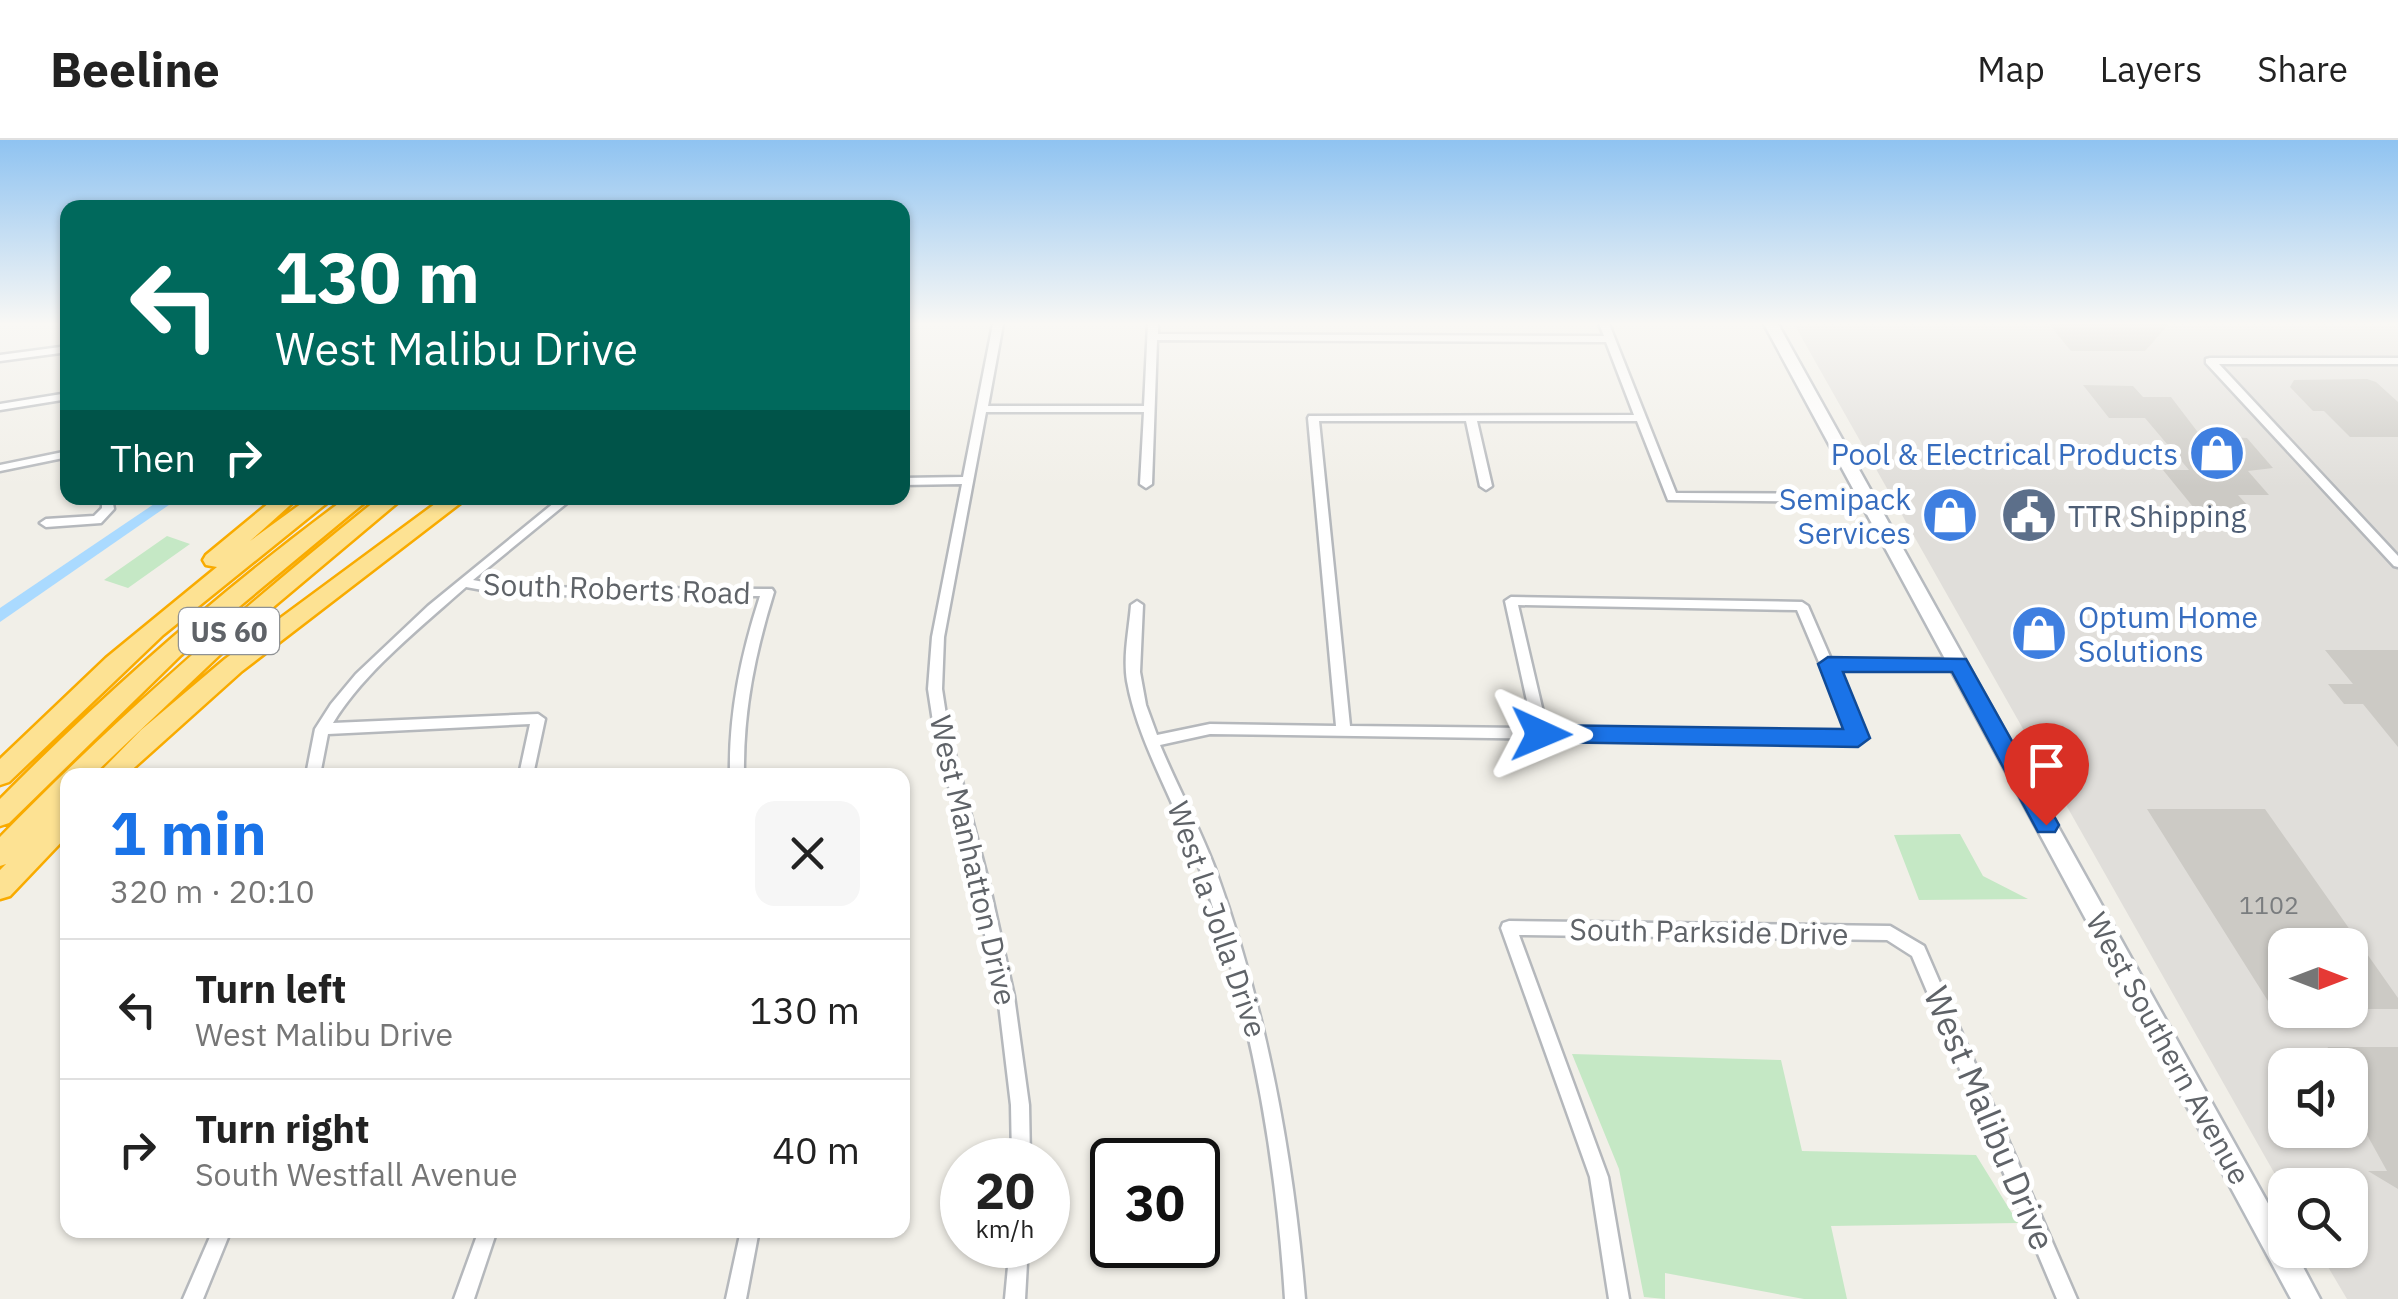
<!DOCTYPE html>
<html lang="en">
<head>
<meta charset="utf-8">
<style>
  :root { --surface:#fff; --page:#f6f6f6; --text:#222; --muted:#767676; --line:#e0e0e0; --accent:#1a73e8 }
  body { margin:0; font-family:"IBM Plex Sans",sans-serif; background:var(--page); color:var(--text); height:100vh; display:flex; flex-direction:column; font-size:38px; white-space:nowrap }
  * { box-sizing:border-box; margin:0 }
  p { font-size:32px; color:var(--muted) }
  .icon { flex:none; width:55px; height:55px; fill:none; stroke:currentColor; stroke-width:2; stroke-linecap:round; stroke-linejoin:round }
  .map { position:relative; flex:1; overflow:hidden }
  .details { position:absolute; left:60px; top:628px; width:850px; height:470px; display:flex; flex-direction:column; background:var(--surface); border-radius:20px; box-shadow:0 2px 8px #0004 }
  .details>* { flex:none }
  .top-card { position:absolute; left:60px; top:60px; width:850px; height:305px; border-radius:20px; box-shadow:0 2px 8px #0004; background:#00695c; color:#fff; overflow:hidden }
  .needle { width:65px; rotate:90deg }
  .tools { position:absolute; left:2268px; top:788px; display:grid; gap:20px }
  .tools a { display:grid; place-items:center; width:100px; height:100px; border-radius:20px; background:var(--surface); box-shadow:0 2px 8px #0004; font-size:50px }
  .speed { position:absolute; left:940px; top:998px; display:flex; gap:20px; font-size:50px; font-weight:700; text-align:center }
  .speed>* { display:grid; place-content:center; width:130px; height:130px; border-radius:50%; background:var(--surface); box-shadow:0 2px 8px #0004; line-height:1 }
  .speed small { font-size:25px; font-weight:400 }
  .speed .limit { border:5px solid #111; border-radius:15px; background:#fff; color:#111 }
  .pin { position:absolute; display:grid; place-items:center; width:85px; height:85px; color:#fff; margin:-102px -42px; border-radius:50% 50% 50% 0; rotate:-45deg; box-shadow:0 0 10px #0007 }
  .pin .icon { rotate:45deg }
  .me { position:absolute; width:110px; margin:-55px; rotate:91deg; stroke-linejoin:round; filter:drop-shadow(0 0 8px #0008) }
  .turn { display:flex; align-items:center; gap:35px; height:210px; padding:0 50px; font-size:45px }
  .turn .icon { width:130px; height:130px; stroke-width:2.5 }
  .turn b { display:block; font-size:70px; line-height:85px }
  .then { display:flex; align-items:center; height:95px; padding:0 50px; background:#0003; gap:20px; font-size:38px }
  .round { display:grid; place-items:center; flex:none; width:105px; height:105px; border-radius:20px; background:var(--page) }
  .headline { display:flex; align-items:center; justify-content:space-between; height:170px; padding:0 50px }
  h1 { font-size:60px; font-weight:700; line-height:75px; color:var(--accent) }
  ul { padding:0; list-style:none }
  li { display:flex; align-items:center; gap:30px; height:140px; padding:0 50px; border-top:2px solid var(--line) }
  li div { flex:1 }
  li b { display:block; font-size:38px }
  li em { font-style:normal }
  header { display:flex; align-items:center; gap:60px; box-sizing:border-box; height:140px; padding:0 50px; background:var(--surface); border-bottom:2px solid var(--line) }
  header strong { font-size:48px }
  nav { display:flex; gap:55px; margin-inline-start:auto; font-size:35px }
  .map>svg:first-child { display:block }
  .industrial { fill:#e0deda; fill-rule:evenodd }
  .green { fill:#c5e8c5 }
  .lines { fill:none; stroke-linecap:round; stroke-linejoin:round }
  .canal { fill:#aadaff; fill-rule:evenodd }
  .building { fill:#cccac5 }
  .street-casing { stroke:#b5b8bc; stroke-width:5 }
  .secondary-casing { stroke:#b6babf; stroke-width:5 }
  .highway-casing { stroke:#f9ab00; stroke-width:5 }
  .street { fill:#fff; fill-rule:evenodd }
  .secondary { fill:#fff; fill-rule:evenodd }
  .highway { fill:#fde293; fill-rule:evenodd }
  .route { fill:#1a73e8; stroke:#114b97; stroke-width:2.5 }
  .labels { text-anchor:middle; dominant-baseline:central; stroke-width:10; stroke-linejoin:round; paint-order:stroke }
  .number-label { font-size:25px; fill:#7a7d7f }
  .shield { fill:#fff; stroke:#8f9295; stroke-width:2.5 }
  .shield-label { font-size:28px; font-weight:bold; fill:#5f6368 }
  .shop-label { font-size:30px; fill:#366cbe; stroke:#fff; text-anchor:end }
  .service-label { font-size:30px; fill:#4e5e75; stroke:#fff; text-anchor:start }
  .street-label { font-size:30px; fill:#5f6368; stroke:#fff }
  .near-street-label { font-size:35px; fill:#5f6368; stroke:#fff }
</style>
</head>
<body>
<header>
<strong>Beeline</strong>
<nav><a>Map</a><a>Layers</a><a>Share</a></nav>
</header>
<div class="map">
<svg width="2398" height="1159" viewBox="0 0 2398 1159">
  <rect width="100%" height="100%" fill="#f1efe8"/>
  <path class="industrial" d="M1794,184H2398V1159H2347L2318,1110H2350V1045H2285V1052ZM2285,805H2350V870H2285ZM2285,925H2350V990H2285Z"/>
  <path class="green" d="M167,396L190,404L128,448L104,440Z
    M1960,694L1983,736L2028,759L1919,760L1894,695Z
    M1572,914L1781,920L1802,1011L1976,1015L2018,1083L1831,1086L1847,1159H1804L1665,1133V1159L1644,1157L1619,1029Z"/>
  <g class="lines">
    <path class="canal" d="M163,358H179L0,482V468Z"/>
  </g>
  <path class="building" d="M2049,184H2169L2145,211H2071Z
    M2367,239L2376,242L2398,262V297H2350L2324,271H2313L2290,247L2294,240Z
    M2083,245L2133,246L2143,257H2171L2200,295L2247,298L2273,328L2248,331L2269,355H2238L2250,368H2194L2163,330H2189L2145,278H2109Z
    M2325,510H2398V607L2363,564H2344L2328,544H2353Z
    M2147,669H2265L2398,858V869H2350V805H2285V869H2273Z
    M2328,907H2398V1049L2368,1031H2387L2350,964V925H2320Z"/>
  <g class="lines">
    <g class="street-casing">
      <path id="street" d="M993,184H1003L988,266H1144L1148,184H1158V194L1604,196L1599,184H1609L1676,353L1865,354L1871,358L1865,362L1668,360L1637,281H1477L1492,346L1486,350L1480,346L1466,281H1319L1350,586L1533,588L1505,461L1511,457L1802,462L1808,466L1831,519H1959L1966,524L1959,529H1835L1865,598L1858,603L1210,594L1160,605C1178,648 1200,688 1216,731C1266,869 1293,1013 1305,1159H1285C1277,1032 1257,906 1218,784C1208,750 1196,716 1181,684C1161,637 1136,591 1127,541C1123,516 1129,490 1131,465L1137,461L1143,465L1140,532L1146,565L1157,595L1210,584L1336,586L1308,278L1309,276L1634,275L1606,202L1157,200L1152,344L1146,348L1140,344L1144,272H986L944,497L942,549L948,588L990,748L1014,856L1029,965L1030,1020H1012L1011,965L998,856L975,748L934,588L928,549L932,497L962,344L902,345V338L963,337ZM1518,465L1797,470L1849,593L1547,589Z
        M68,206V212L0,221V215Z
        M2210,218H2398V224H2219L2398,416V427L2394,426L2206,223V219Z
        M68,253V259L0,270V264Z
        M68,311V317L0,331V325Z
        M102,358H112L114,369L101,383L46,387L40,383L46,379L94,376L102,368Z
        M560,358H573L473,440L510,447L772,449L774,452C755,513 743,571 744,635H730C729,572 741,515 760,456L510,455L466,447C421,487 364,532 333,583L538,574L545,579L533,635H519L530,584L328,594L320,635H306L315,589L331,564L356,534L428,466Z
        M1509,781L1890,786L1924,806L2077,1159H2057L1912,816L1887,800L1519,795L1608,1037L1629,1159H1609L1590,1037L1501,788L1503,783Z
        M213,1090H231L203,1159H183Z
        M479,1090H497L474,1159H454Z
        M741,1090H759L746,1159H726Z
        M1010,1105H1028L1025,1159H1005Z"/>
    </g>
    <g class="secondary-casing">
      <path id="secondary" d="M1764,184H1778L2285,1094V1110H2294L2320,1159H2291Z"/>
    </g>
    <g class="highway-casing">
      <path id="highway" d="M275,358H298L250,401L309,358H333L163,495L9,642L0,645V619L106,518L217,427L206,425L203,420L206,415Z
        M346,358H370L181,515L9,683L0,686V659C108,550 223,449 346,358Z
        M379,358H403L246,490L93,635H68V661L60,669L68,667V695L10,756L0,759V730L6,724L0,726V697C118,576 246,465 379,358Z
        M443,358H467L242,531L126,635H97L141,590L225,519Z"/>
    </g>
    <use href="#street" class="street"/>
    <use href="#secondary" class="secondary"/>
    <use href="#highway" class="highway"/>
  </g>
  <linearGradient id="sky" x2="0" y2="1"><stop stop-color="#8fc3f1"/><stop offset="0.53" stop-color="#f9f8f5"/><stop offset="1" stop-color="#f9f8f5" stop-opacity="0"/></linearGradient>
  <rect width="2398" height="347" fill="url(#sky)"/>
  <path class="route" d="M1828,517L1966,519L2059,685L2055,692H2038L1952,532H1843L1870,598L1858,607L1541,602L1529,594L1541,585L1843,589L1818,524Z"/>
  <defs>
    <g id="shop-disc" transform="scale(2.875)"><circle r="9.5" fill="#3f7fe0" stroke="#fff"/><path d="M-5-2.5h2.3a2.7 3.5 0 0 1 5.4 0H5L5.5 6h-11ZM-1.5-2.5h3a1.5 2.3 0 0 0-3 0Z" fill="#fff"/></g>
    <g id="civic-disc" transform="scale(2.875)"><circle r="9.5" fill="#5c6f8a" stroke="#fff"/><path d="M-.6-6.5H3V-4.5H.6V-3L4-1V1h2V6H-6V1h2V-1L-.6-3ZM-1.2 2.5V6h2.4V2.5Z" fill="#fff"/></g>
  </defs>
  <g fill-rule="evenodd">
    <use href="#shop-disc" x="2217" y="313"/>
    <use href="#shop-disc" x="1950" y="375"/>
    <use href="#civic-disc" x="2029" y="375"/>
    <use href="#shop-disc" x="2039" y="493"/>
  </g>
  <g class="labels">
    <g class="number-label">
      <text x="2269" y="764">1102</text>
    </g>
    <rect class="shield" x="179" y="468" width="100" height="46" rx="8"/>
    <g class="shield-label">
      <text x="229" y="491">US 60</text>
    </g>
    <g class="shop-label">
      <text x="2178" y="313">Pool &amp; Electrical Products</text>
      <text x="1911" y="358">Semipack<tspan x="1911" dy="34">Services</tspan></text>
      <text x="2078" y="476" text-anchor="start">Optum Home<tspan x="2078" dy="34">Solutions</tspan></text>
    </g>
    <g class="service-label">
      <text x="2068" y="375">TTR Shipping</text>
    </g>
    <g class="street-label">
      <text transform="translate(617 448) rotate(2)">South Roberts Road</text>
      <text transform="translate(974 720) rotate(77)">West Manhatton Drive</text>
      <text transform="translate(1218 779) rotate(71)">West la Jolla Drive</text>
      <text transform="translate(1709 791) rotate(1)">South Parkside Drive</text>
      <text transform="translate(2169 908) rotate(61)">West Southern Avenue</text>
    </g>
    <g class="near-street-label">
      <text transform="translate(1990 978) rotate(67)">West Malibu Drive</text>
    </g>
  </g>
</svg>
<div class="tools">
<a><svg class="needle" viewBox="-14 -14 28 28"><path d="M0-13l5 13h-10z" fill="#e53935"/><path d="M0 13l5-13h-10z" fill="#767676"/></svg></a>
<a><svg class="icon" aria-label="sound" viewBox="0 0 24 24"><path d="M4 9h4l5-4v14l-5-4H4zM17 9q2 3 0 6"/></svg></a>
<a><svg class="icon" aria-label="search" viewBox="0 0 24 24"><circle cx="10" cy="10" r="6"/><path d="M15 15l6 6"/></svg></a>
</div>
<div class="speed"><div>20<small>km/h</small></div><div class="limit">30</div></div>
<div class="pin" style="left:2046px;top:685px;background:#d93025"><svg class="icon" aria-label="arrive" viewBox="0 0 24 24"><path d="M6 21V4h12l-3 4 3 4H6"/></svg></div>
<svg class="me" style="left:1541px;top:594px" viewBox="-20 -20 40 40"><path d="M0-17L14 15 0 8-14 15z" fill="#1a73e8" stroke="#fff" stroke-width="4"/></svg>
<div class="top-card">
<div class="turn"><svg class="icon" aria-label="left" viewBox="0 0 24 24"><path d="M17 20v-9H6M10 6l-5 5 5 5"/></svg><div><b>130 m</b>West Malibu Drive</div></div>
<div class="then">Then<svg class="icon" aria-label="right" viewBox="0 0 24 24"><path d="M7 20v-9h11M14 6l5 5-5 5"/></svg></div>
</div>
<section class="details">
<div class="headline"><div><h1>1 min</h1><p>320 m · 20:10</p></div><a class="round"><svg class="icon" aria-label="close" viewBox="0 0 24 24"><path d="M6 6l12 12M18 6L6 18"/></svg></a></div>
<ul>
<li><svg class="icon" aria-label="left" viewBox="0 0 24 24"><path d="M17 20v-9H6M10 6l-5 5 5 5"/></svg><div><b>Turn left</b><p>West Malibu Drive</p></div><em>130 m</em></li>
<li><svg class="icon" aria-label="right" viewBox="0 0 24 24"><path d="M7 20v-9h11M14 6l5 5-5 5"/></svg><div><b>Turn right</b><p>South Westfall Avenue</p></div><em>40 m</em></li>
</ul>
</section>
</div>
</body>
</html>
